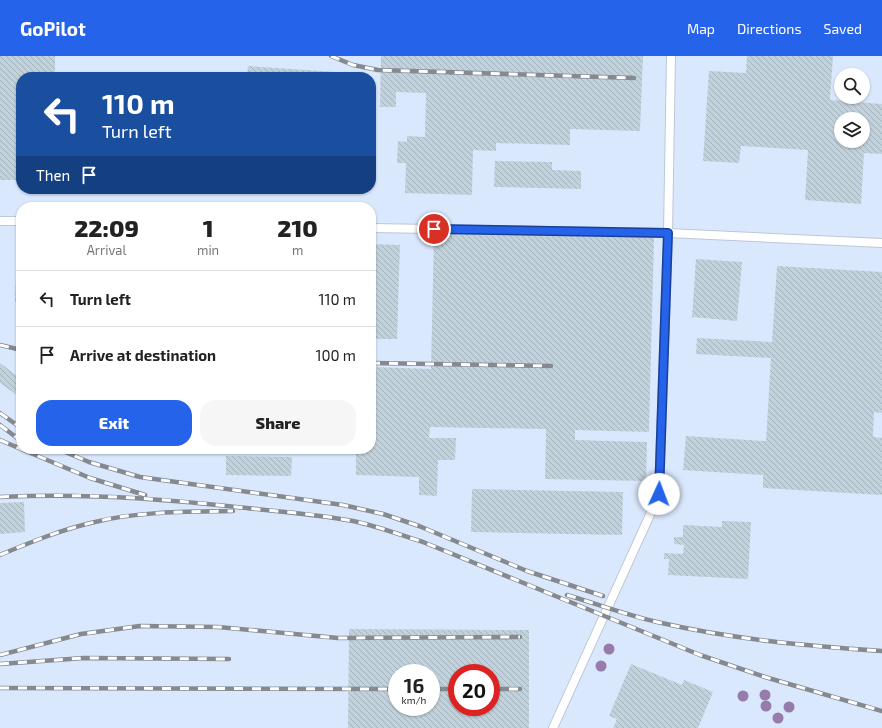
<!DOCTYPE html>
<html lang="en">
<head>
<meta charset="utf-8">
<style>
  :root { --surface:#fff; --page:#f6f6f6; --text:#222; --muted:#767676; --line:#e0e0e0; --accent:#2563eb }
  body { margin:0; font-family:"Exo 2",sans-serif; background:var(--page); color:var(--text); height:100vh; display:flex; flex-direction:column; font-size:15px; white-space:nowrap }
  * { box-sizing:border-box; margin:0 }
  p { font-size:13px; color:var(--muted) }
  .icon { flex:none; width:22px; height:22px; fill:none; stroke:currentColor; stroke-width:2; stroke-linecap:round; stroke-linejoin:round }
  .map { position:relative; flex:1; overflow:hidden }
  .panel { position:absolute; left:16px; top:146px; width:360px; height:252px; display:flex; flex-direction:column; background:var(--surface); border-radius:16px; box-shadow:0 1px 3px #0004 }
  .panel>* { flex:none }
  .top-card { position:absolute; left:16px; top:16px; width:360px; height:122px; border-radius:16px; box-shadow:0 1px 3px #0004; background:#1a4fa0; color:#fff; overflow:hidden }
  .controls { position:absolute; left:834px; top:12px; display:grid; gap:8px }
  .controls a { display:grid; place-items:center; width:36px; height:36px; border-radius:50%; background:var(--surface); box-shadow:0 1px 3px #0004; font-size:20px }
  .speed { position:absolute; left:388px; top:608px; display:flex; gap:8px; font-size:20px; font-weight:700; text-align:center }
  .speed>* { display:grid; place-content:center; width:52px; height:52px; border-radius:50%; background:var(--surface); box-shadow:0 1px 3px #0004; line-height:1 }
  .speed small { font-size:10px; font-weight:400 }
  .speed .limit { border:6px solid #d22; background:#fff; color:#111 }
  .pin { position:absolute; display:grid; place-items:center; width:34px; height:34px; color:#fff; margin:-17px; border:2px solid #fff; border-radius:50%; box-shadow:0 1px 4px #0007 }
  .me { position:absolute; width:44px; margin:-22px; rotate:2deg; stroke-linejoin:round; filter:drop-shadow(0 0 3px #0008) }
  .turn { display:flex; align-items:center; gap:14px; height:84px; padding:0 20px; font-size:18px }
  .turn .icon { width:52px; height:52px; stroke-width:2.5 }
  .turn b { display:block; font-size:28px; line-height:34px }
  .then { display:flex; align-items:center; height:38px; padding:0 20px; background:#0003; gap:8px; font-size:15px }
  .eta { display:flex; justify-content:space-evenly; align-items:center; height:68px; text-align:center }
  .eta b { font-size:24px; font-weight:800; line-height:28px }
  .primary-button { display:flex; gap:8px; margin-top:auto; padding:8px 20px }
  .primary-button a { flex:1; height:46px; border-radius:16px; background:var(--accent); color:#fff; font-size:16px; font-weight:800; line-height:46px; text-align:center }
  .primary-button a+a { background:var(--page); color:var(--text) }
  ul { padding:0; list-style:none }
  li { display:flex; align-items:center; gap:12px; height:56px; padding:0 20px; border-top:1px solid var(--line) }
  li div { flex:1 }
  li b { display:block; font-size:15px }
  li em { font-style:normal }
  header { display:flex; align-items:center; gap:24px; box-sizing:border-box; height:56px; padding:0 20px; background:var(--accent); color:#fff }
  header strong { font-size:19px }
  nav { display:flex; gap:22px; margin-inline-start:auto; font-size:14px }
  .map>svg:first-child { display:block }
  .built { fill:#dae8fe; fill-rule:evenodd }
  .building { fill:url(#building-back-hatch); fill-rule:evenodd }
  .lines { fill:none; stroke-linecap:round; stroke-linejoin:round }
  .lane-casing { stroke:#bdc7d6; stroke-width:10 }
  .lane { stroke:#fff; stroke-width:8 }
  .rail-casing { stroke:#858a91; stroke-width:4.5 }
  .rail { stroke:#fff; stroke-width:3; stroke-dasharray:9; stroke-linecap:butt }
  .tree { fill:#977bab }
  .route-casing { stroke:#184099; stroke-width:10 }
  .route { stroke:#2563eb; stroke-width:7 }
</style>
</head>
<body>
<header>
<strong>GoPilot</strong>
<nav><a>Map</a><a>Directions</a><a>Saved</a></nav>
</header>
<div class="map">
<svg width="882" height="672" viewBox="0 0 882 672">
  <defs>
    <pattern id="building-back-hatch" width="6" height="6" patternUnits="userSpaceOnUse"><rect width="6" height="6" fill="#c1d2dc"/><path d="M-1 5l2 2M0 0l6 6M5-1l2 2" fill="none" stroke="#a4b3bc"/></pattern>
  </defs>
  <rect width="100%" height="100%" fill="#edf3fc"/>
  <path class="built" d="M0,0H882V672H0ZM841,19H863V41H841ZM21,21H371V133H21ZM841,63H863V85H841ZM21,151H371V393H21ZM397,617H431V651H397ZM457,617H491V651H457Z"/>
  <path class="building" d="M0,0H55V21H21V124H0Z
    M381,0H643L640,75L570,73V89L496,87V95L473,94L472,139L405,137L406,107H397L398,85L407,86V80L425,81L426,37L396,36V51H380Z
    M747,0H833L830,44L882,48V98L864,97L861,148L805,144L808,94L741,90L739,107L703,105L709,15L746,17ZM841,63H863V85H841Z
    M248,10L365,18V21H247Z
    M495,105L552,106V114L581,115V133L494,131Z
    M434,176L654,181L649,376L575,374V384L647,386L646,425L545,423L546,373L430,371L429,382H456L455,404H438L437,440L419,439V421L356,419V393H371V311L431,313Z
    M371,188L400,189L397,283H371Z
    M17,192H21V247L15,246Z
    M696,203L742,206L737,265L692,261Z
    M777,210L882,216V357L874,356L873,381L882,382V439L763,432V419L683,414L686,380L766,385L771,302L696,298L697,282L772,286Z
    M0,307L21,323V342L0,327Z
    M226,400L292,401L291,420L226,419Z
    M472,433L623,436L622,479L471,476Z
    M24,446L25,476L0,478V447Z
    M722,465L751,466L748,523L668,519L669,503H664V497L683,498L684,489L674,488V481H683V469L722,471Z
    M349,573L529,574V672H348ZM397,617H431V651H397ZM457,617H491V651H457Z
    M631,608L682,629L684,624L713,636L698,672H613L617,663L609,660Z"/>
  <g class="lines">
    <g class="lane-casing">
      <path id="lane" d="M0,165H21
        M371,172L668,177L882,187
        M553,672L659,439L668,177L671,0"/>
    </g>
    <use href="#lane" class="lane"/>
    <g class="rail-casing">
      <path id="rail" d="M331,0L353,9L378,14L634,22
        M0,289L21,294
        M371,307L551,310
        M0,357L21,372
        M0,369L21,385
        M0,384L21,393
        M21,393L90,422L145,439
        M58,393L89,406L140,421L343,449L383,458L419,470L527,515L603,540
        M0,441C79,437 157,442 236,451C275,455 315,458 353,465C377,470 400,479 423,486L700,599L765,621L882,655
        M0,499C31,486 63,473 95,466C140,455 187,456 233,455
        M567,539C597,548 626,559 657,566C731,583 806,590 882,595
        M0,599L81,578L140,570L218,571L338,582L520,581
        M0,608L84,602L229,603
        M0,632L397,633
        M431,633H457
        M491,633H520"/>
    </g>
    <use href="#rail" class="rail"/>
  </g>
  <g class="tree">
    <circle cx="609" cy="593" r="5.5"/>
    <circle cx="601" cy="610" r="5.5"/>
    <circle cx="765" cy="639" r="5.5"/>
    <circle cx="743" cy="640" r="5.5"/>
    <circle cx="766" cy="650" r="5.5"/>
    <circle cx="789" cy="651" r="5.5"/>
    <circle cx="778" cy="662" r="5.5"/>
  </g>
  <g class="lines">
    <g class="route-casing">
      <path id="route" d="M434,173L668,177L659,438"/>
    </g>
    <use href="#route" class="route"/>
  </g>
</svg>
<div class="controls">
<a><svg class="icon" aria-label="search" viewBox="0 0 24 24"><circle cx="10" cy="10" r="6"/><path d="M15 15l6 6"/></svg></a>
<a><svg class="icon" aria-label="layers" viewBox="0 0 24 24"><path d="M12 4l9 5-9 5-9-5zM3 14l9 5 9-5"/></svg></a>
</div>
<div class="speed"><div>16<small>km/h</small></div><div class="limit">20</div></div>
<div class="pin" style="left:434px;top:173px;background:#d93025"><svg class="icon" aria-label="arrive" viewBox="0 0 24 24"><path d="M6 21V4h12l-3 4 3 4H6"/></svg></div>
<svg class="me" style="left:659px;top:438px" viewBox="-20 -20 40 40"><circle r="19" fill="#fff"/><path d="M0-13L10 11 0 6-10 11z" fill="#2563eb"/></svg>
<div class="top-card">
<div class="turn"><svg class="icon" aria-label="left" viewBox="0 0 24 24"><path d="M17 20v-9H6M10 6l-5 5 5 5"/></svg><div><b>110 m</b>Turn left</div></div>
<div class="then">Then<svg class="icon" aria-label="arrive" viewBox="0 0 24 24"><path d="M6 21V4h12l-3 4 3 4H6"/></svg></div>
</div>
<section class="panel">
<div class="eta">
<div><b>22:09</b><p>Arrival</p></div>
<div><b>1</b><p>min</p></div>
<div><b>210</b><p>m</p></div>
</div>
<ul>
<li><svg class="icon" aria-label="left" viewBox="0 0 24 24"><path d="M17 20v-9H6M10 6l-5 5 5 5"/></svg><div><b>Turn left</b></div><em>110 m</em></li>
<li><svg class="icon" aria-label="arrive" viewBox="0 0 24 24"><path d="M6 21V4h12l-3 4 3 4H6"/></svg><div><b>Arrive at destination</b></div><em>100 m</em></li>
</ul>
<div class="primary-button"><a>Exit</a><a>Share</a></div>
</section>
</div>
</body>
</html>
